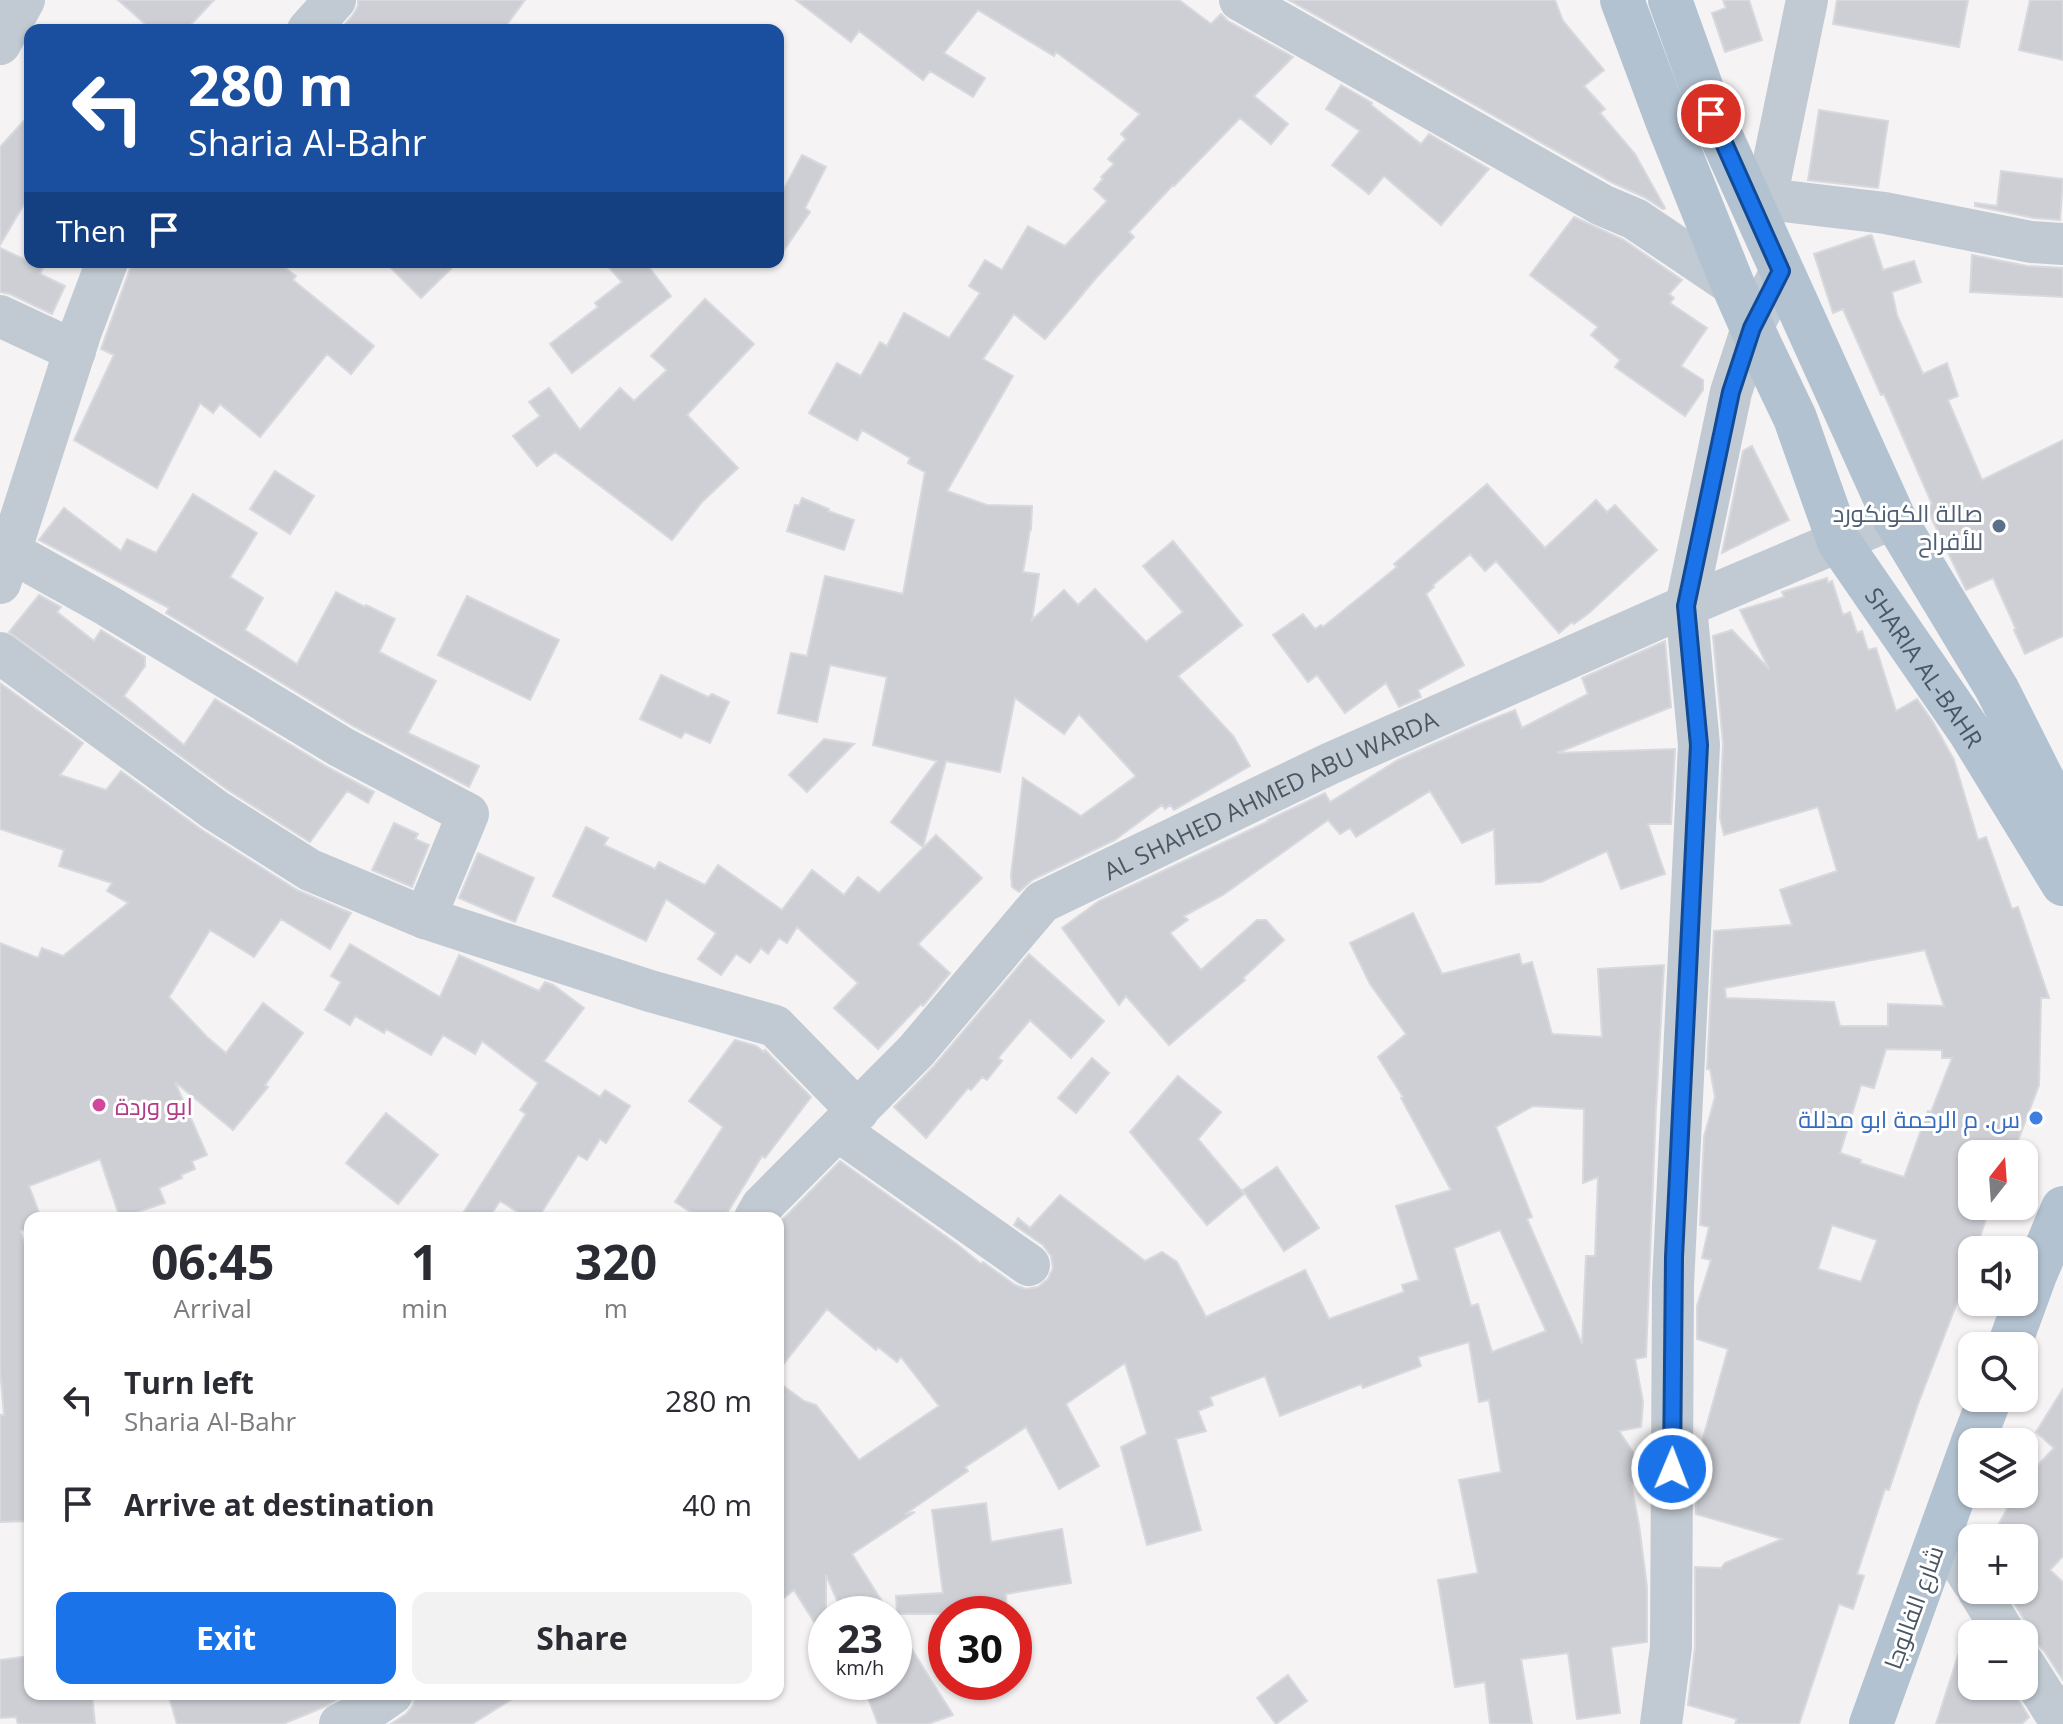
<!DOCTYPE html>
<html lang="en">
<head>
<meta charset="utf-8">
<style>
  :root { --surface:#fff; --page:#f2f2f3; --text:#2b2b33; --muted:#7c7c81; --accent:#1a73e8 }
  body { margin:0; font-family:"Open Sans",Cairo,sans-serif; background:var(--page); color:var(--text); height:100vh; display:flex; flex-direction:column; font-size:30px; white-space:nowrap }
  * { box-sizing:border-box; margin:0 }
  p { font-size:26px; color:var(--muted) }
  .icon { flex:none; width:44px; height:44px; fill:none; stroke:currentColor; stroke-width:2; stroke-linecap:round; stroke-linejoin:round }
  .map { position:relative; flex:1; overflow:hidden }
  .panel { position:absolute; left:24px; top:1212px; width:760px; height:488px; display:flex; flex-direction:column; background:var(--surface); border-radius:16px; box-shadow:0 2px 6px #0004 }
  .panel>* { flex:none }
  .guide { position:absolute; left:24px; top:24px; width:760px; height:244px; border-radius:16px; box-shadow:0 2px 6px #0004; background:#1a4fa0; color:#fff; overflow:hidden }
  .needle { width:52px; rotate:17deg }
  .tools { position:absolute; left:1958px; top:1140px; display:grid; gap:16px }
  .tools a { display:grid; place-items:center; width:80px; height:80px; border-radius:16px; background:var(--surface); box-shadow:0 2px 6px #0004; font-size:40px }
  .speed { position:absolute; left:808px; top:1596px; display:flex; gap:16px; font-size:40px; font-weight:700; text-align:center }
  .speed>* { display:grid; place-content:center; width:104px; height:104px; border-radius:50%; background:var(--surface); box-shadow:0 2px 6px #0004; line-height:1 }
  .speed small { font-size:20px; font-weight:400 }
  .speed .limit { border:12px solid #d22; background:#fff; color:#111 }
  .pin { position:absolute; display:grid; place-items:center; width:68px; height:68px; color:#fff; margin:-34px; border:4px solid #fff; border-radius:50%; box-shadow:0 2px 8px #0007 }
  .me { position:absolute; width:88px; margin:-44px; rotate:1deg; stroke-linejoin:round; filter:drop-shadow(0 0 6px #0008) }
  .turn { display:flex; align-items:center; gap:28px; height:168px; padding:0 32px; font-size:36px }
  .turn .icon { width:104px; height:104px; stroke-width:2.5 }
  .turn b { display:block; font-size:56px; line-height:68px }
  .then { display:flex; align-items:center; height:76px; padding:0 32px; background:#0003; gap:16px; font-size:30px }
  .eta { display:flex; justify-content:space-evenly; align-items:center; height:136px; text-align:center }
  .eta b { font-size:48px; font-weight:700; line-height:56px }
  .button { display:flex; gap:16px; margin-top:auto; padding:16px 32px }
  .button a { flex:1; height:92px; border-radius:16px; background:var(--accent); color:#fff; font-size:32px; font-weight:700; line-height:92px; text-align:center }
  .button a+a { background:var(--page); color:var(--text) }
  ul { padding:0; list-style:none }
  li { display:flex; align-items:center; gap:24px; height:104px; padding:0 32px }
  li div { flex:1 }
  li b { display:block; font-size:30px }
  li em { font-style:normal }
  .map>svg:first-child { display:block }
  .building { fill:#cdcfd5; stroke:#d7d9de; stroke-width:2; fill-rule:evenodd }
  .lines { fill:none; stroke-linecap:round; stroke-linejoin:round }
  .minor { stroke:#c1cad2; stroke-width:42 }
  .major { stroke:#b3c2d1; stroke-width:44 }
  .route-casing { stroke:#114b97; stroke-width:20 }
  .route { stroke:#1a73e8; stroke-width:14 }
  .service-dot { fill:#5c6f8a; stroke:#fff; stroke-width:3 }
  .hotel-dot { fill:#d1479c; stroke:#fff; stroke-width:3 }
  .shop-dot { fill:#3f7fe0; stroke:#fff; stroke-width:3 }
  .labels { text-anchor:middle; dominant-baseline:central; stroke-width:6; stroke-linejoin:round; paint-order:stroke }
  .service-label { font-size:24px; fill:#4e5e75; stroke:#fff; text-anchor:end }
  .street-label { font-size:24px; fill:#4a5661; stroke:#fff }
  .hotel-label { font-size:24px; fill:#b23c85; stroke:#fff; text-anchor:start }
  .shop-label { font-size:24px; fill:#366cbe; stroke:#fff; text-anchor:end }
</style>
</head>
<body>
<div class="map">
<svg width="2063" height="1724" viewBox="0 0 2063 1724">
  <rect width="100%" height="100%" fill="#f5f3f3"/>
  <path class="building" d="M118,0H214L186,30H152Z
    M358,0H525L503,30H340L353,15L358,6Z
    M796,0H1179L1211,24L1221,14L1228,21L1293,57L1254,96L1288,124L1271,144L1240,118L1174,186L1173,185L1129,232L1134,237L1096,278L1045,339L1014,314L983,359L1013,376L947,491L987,505L1032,506L1031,530H1030L1023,572L1039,574L1032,620L1064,590L1078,605L1095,589L1146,642L1183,612L1143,566L1173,541L1242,625L1178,676L1234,737L1250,766L1174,810L1170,805L1165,809L1162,805L1115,840L1032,880L1019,892L1012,887L1011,875L1023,778L1081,816L1136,776L1079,714L1064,734L1015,698L1000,772L946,761L923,847L891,822L937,761L873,745L887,677L830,665L817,722L778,713L791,653L807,656L825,576L903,594L925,472L908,463L910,458L862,430L857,440L809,413L837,363L861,376L880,342L887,346L904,313L949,338L980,293L969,286L985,260L1002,270L1028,226L1065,246L1107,201L1094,189L1103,179L1101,177L1114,164L1108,159L1126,139L1121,134L1140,114L1056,52L1054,56L978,10L944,53L985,78L973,97L930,71L923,80L859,31L851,42Z
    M1289,0H1555L1563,21L1604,70L1584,86L1605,109L1600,113L1635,154L1665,208L1663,209L1644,197L1613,183Z
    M1723,0H1749L1762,40L1725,52L1712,13L1726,8Z
    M1837,0H1968L1959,47L1833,24Z
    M2030,0H2063V60L2019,50Z
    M1341,85L1372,103L1371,105L1421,144L1429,134L1489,169L1441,225L1384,176L1369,194L1332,165L1360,131L1326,109Z
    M1819,110L1888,121L1878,188L1808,180Z
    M30,114V194L0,245V147Z
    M802,155L826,167L805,208L810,212L778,259V200Z
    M2001,171L2063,179L2060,220L2034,218L1975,206V203L1997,206Z
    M1574,217L1624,240L1682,280L1669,294L1674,298L1670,303L1707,328L1681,366L1703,380V390L1685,416L1615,367L1620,360L1591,335L1598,327L1530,275Z
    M1870,235L1872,236L1883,270L1914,261L1921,282L1892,292L1897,315L1923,374L1947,363L1958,396L1948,400L1982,480L2063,440V636L2025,654L2014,630L2016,629L1993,578L1966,590L1926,507L1932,504L1884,394L1881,395L1843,309L1833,313L1814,254Z
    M0,248L43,268L40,274L65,286L52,314L10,294L0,292Z
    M1972,255L2027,266L2063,268V297L1970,292Z
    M134,262H277L296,276L293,280L374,346L351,374L327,354L260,437L220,404L213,413L200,403L157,488L74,440L114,355L101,349L130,269Z
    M385,262H458L421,298Z
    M604,262H645L671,296L572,373L550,344L598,307L595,303L622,282Z
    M705,299L754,344L687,415L738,468L702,502L672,540L555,452L537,466L513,436L540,416L529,402L549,388L580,430L620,388L634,401L667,370L651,356Z
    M1752,446L1789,520L1722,553L1743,451Z
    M275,471L314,496L290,534L250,509Z
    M1487,484L1545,548L1596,500L1607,512L1615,505L1657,550L1589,613L1574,624L1572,622L1559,633L1496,561L1485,571L1470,554L1433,585L1434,587L1426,594L1464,665L1418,690L1421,697L1399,707L1386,683L1345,713L1317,675L1308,682L1273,635L1303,614L1315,629L1321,625L1323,627L1397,567L1394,564Z
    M193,494L257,533L230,577L263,598L245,630L297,664L336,592L365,607L366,605L395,619L379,652L436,681L408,733L479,766L469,787L353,726L166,613L169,608L39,540L64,508L121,551L127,539L156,553Z
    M802,498L829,509L828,511L854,520L844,550L787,531L795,505L799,506Z
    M1827,578L1828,583L1832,581L1843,615L1850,612L1857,633L1862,631L1868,650L1876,648L1896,711L1917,699L1933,722L1954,760L1978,840L1986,837L2012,909L2018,907L2049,998H2041L2039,1085L2013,1154H1972V1206H1990L1976,1250H1972L1970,1269L1918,1404L1889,1490L1885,1489L1857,1574L1864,1576L1853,1609L1839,1604L1799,1724H1735L1737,1719L1688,1705L1695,1647V1567L1721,1568L1725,1563L1782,1539L1696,1514V1456H1698L1728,1349L1697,1339V1306L1711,1260L1702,1258L1709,1227L1700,1225L1704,1137L1715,1097L1710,1069H1707L1714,931L1792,925L1780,890L1837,871L1818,807L1724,835L1720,818L1723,743L1713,636L1732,630L1769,669L1740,610L1784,597L1782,592ZM1925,950L1944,1006L1888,1004V1026H1840L1834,1002L1726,998L1725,988ZM1886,1049L1942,1050V1058H1952L1931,1112L1928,1111L1904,1177L1860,1163L1861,1160L1840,1153L1861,1085L1874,1088ZM1832,1225L1877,1240L1861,1282L1818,1269Z
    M39,595L61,607L57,612L94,641L101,630L145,657V666L124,696L184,745L215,699L329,768L374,792L368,803L347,791L310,842L228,790L9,632Z
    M467,596L559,640L530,700L438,655Z
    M1665,641L1671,707L1557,753L1675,749L1671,824H1648L1665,874L1621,889L1607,851L1541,882L1496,884L1494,829L1462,843L1430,791L1356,837L1350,828L1340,834L1328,820L1223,895L1184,916L1188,920L1170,933L1201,970L1257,920H1266L1284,940L1243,978L1245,980L1169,1045L1126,996L1119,1005L1062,928L1099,901L1269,821L1268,820L1325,793L1330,802L1398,760L1472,727L1515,710L1522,728L1588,694L1582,678Z
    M661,675L708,697L712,694L729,702L710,743L685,732L681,738L640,719Z
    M0,683L83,743L60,775L106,790L121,771L202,830L297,890L351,913L330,949L281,919L254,957L210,930L169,997L207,1037L226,1053L263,1003L303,1033L265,1085L268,1087L233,1130L175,1082L207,1155L192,1161L195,1169L181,1175L182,1178L159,1188L165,1203L120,1218L100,1159L29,1186L41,1218H30V1227L20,1231L30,1260V1521L0,1522V1415H4L0,1369V943L38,958L42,948L63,956L128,903L107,891L112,883L59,866L64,850L0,829Z
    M824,739L854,744L807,792L789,775Z
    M394,823L418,834L415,839L429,845L412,887L372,870Z
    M586,827L608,838L604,845L655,869L659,862L705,885L718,865L782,910L812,870L844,895L858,877L879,893L936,835L982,878L918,944L950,973L923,1006L921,1004L878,1049L834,1008L858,983L797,927L787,943L779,938L768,954L761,948L750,963L736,954L721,975L698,959L716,933L666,899L646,941L553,896Z
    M478,853L534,878L515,922L459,898Z
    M1413,913L1442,974L1519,954L1522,965L1532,962L1552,1034L1602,1037L1598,969L1664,965L1656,1107L1646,1357L1635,1359L1643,1402L1641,1427L1619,1431L1636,1457L1642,1485L1631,1483L1639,1525L1647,1587V1642L1611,1647L1620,1713L1577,1719L1568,1653L1521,1659L1532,1724H1490L1485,1682L1455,1687L1438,1580L1478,1573L1459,1480L1501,1472L1489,1400L1479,1402L1469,1342L1418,1357L1421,1366L1363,1388L1361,1384L1280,1416L1265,1376L1210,1397L1213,1405L1198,1411L1206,1431L1176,1439L1201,1530L1147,1545L1121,1447L1147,1434L1125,1363L1066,1404L1099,1466L1059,1489L1026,1427L965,1467L968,1471L905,1514L915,1512L852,1554L890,1614H843L826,1575V1641L794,1590L778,1603V1382L804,1401L816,1405L859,1460L939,1406L901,1357L897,1362L878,1347L876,1350L827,1309L778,1371V1226L781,1221L840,1161L958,1245L981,1264L983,1262L1015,1285L1026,1289L1038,1287L1048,1279L1053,1268L1051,1256L1043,1245L1014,1225L1018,1218L1030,1228L1060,1195L1145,1261L1162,1252L1177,1262L1206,1317L1305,1270L1329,1319L1404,1292L1402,1285L1419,1280L1396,1206L1451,1190L1401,1098L1403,1097L1378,1057L1406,1034L1370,984L1350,943ZM1533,1106L1584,1109L1583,1183L1598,1177L1595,1256H1586L1582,1344L1527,1219L1532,1217L1496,1127ZM1500,1230L1546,1331L1492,1352L1478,1304L1471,1306L1454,1248Z
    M350,944L440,997L459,955L539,991L545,982L553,985L584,1008L544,1061L600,1097L605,1090L630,1106L606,1143L600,1139L587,1160L578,1155L538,1218H527L500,1201L489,1218H460L526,1114L520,1110L538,1083L482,1041L475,1054L443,1035L431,1055L386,1029L384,1033L355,1016L350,1025L325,1010L341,982L331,976Z
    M1029,954L1104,1021L1071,1058L1030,1020L998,1058L1002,1061L987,1080L982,1077L971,1090L968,1088L926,1138L894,1107L934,1066Z
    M735,1040L756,1046L764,1052L765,1050L811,1097L765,1158L762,1156L724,1218H700L675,1202L723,1127L689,1101Z
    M1092,1058L1109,1073L1076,1113L1058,1098Z
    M1178,1076L1221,1112L1198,1139L1244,1194L1207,1225L1130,1132Z
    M386,1113L438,1155L398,1204L346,1163Z
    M1277,1167L1319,1228L1284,1251L1243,1190Z
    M2063,1389V1556L2050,1570L2063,1582V1680L2044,1651L2029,1635L2025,1621L2006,1590H2024V1538H1991L2007,1509L1991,1494H2024V1480L2054,1448L2036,1432Z
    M986,1503L991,1542L1062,1529L1071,1583L1006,1594L1007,1614H897L896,1596L943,1593L932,1510Z
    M894,1621L953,1715L928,1724H878L868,1698L869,1692L876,1682H894Z
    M1967,1628L1972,1629V1686H2010L2029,1717L2022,1724H1936Z
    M30,1656V1694H92L95,1724H18L16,1717L0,1718V1660Z
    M1288,1675L1307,1701L1276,1724L1257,1698Z
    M168,1694H347L324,1707L283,1724H177Z
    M416,1694H520L472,1724H391L406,1714L413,1705Z"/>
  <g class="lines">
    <g class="minor">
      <path d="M1240,0L1602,205L1635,219L1733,285"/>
      <path d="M308,30L335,0"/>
      <path d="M0,44L24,0"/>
      <path d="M1766,199L1885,213L2031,242L2063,244"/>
      <path d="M1750,200L1766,199L1807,0"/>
      <path d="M0,316L75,351"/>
      <path d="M11,552L108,606L341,747L468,814L425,918L650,991L775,1026L858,1111"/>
      <path d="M0,583L81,331L107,262"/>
      <path d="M0,653L215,810L310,870L425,918"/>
      <path d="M839,1131L1029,1265"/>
      <path id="s1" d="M755,1218L762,1206L916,1051L1042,902L1329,764L1686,606L1894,518"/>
      <path d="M1941,1531L1972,1581"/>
      <path d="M1978,1590L2005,1634"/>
      <path d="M2024,1664L2062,1724"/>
      <path d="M340,1724L367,1711L392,1694"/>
      <path d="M1661,1724L1671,1647L1673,1285L1699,745L1686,606L1731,392L1752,328L1781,271"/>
    </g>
    <g class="major">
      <path id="s2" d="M1622,0L1668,123L1733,285L1752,328L1795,418L1839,542L1970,732L2063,884"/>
      <path d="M1670,0L1711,114L1894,518L1997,689L2063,820"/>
      <path d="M2009,1346L2035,1275L2063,1208"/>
      <path d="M1973,1442L1990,1398"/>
      <path d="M1871,1724L1972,1445"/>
    </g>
  </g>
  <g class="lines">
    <g class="route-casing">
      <path id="route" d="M1672,1469L1674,1257L1699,745L1686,606L1731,392L1752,328L1781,271L1711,114"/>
    </g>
    <use href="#route" class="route"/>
  </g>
  <circle class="service-dot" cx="1999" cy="526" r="8"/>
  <circle class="hotel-dot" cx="99" cy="1105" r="8"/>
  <circle class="shop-dot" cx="2036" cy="1118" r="8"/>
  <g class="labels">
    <g class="service-label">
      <text x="1983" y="512">صالة الكونكورد<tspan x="1983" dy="28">للأفراح</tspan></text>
    </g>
    <g class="street-label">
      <text stroke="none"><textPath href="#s2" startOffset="736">SHARIA AL-BAHR</textPath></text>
      <text stroke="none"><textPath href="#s1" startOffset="680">AL SHAHED AHMED ABU WARDA</textPath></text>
      <text transform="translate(1913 1607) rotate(-70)">شارع الفالوجا</text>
    </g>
    <g class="hotel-label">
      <text x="115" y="1105">ابو وردة</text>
    </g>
    <g class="shop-label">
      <text x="2020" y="1118">س. م الرحمة ابو مدللة</text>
    </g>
  </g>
</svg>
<div class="tools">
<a><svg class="needle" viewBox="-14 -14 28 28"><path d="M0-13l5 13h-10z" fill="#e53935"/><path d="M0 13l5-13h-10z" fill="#7c7c81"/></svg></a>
<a><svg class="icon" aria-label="sound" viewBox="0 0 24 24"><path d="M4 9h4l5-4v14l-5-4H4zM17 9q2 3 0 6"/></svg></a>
<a><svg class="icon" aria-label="search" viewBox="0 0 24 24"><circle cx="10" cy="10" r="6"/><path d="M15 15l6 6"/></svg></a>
<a><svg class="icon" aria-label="layers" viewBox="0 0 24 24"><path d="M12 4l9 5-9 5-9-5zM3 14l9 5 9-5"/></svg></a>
<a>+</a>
<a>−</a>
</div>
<div class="speed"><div>23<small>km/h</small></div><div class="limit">30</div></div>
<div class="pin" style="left:1711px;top:114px;background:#d93025"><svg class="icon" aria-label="arrive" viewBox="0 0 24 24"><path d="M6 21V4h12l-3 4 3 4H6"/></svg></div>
<svg class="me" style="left:1672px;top:1469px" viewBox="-20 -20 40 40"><circle r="17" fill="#1a73e8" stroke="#fff" stroke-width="3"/><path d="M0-11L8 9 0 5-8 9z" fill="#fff"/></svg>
<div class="guide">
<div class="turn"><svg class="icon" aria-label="left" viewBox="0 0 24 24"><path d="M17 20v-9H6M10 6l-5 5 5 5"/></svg><div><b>280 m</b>Sharia Al-Bahr</div></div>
<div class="then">Then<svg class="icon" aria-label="arrive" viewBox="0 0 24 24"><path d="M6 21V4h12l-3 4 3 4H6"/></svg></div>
</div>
<section class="panel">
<div class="eta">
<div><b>06:45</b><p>Arrival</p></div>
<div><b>1</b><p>min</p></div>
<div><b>320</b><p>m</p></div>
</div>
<ul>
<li><svg class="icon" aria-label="left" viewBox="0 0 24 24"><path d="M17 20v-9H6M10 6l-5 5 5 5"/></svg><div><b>Turn left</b><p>Sharia Al-Bahr</p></div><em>280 m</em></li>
<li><svg class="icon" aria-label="arrive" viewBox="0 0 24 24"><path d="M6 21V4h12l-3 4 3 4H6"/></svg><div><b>Arrive at destination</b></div><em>40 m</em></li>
</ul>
<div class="button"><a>Exit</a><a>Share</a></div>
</section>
</div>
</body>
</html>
